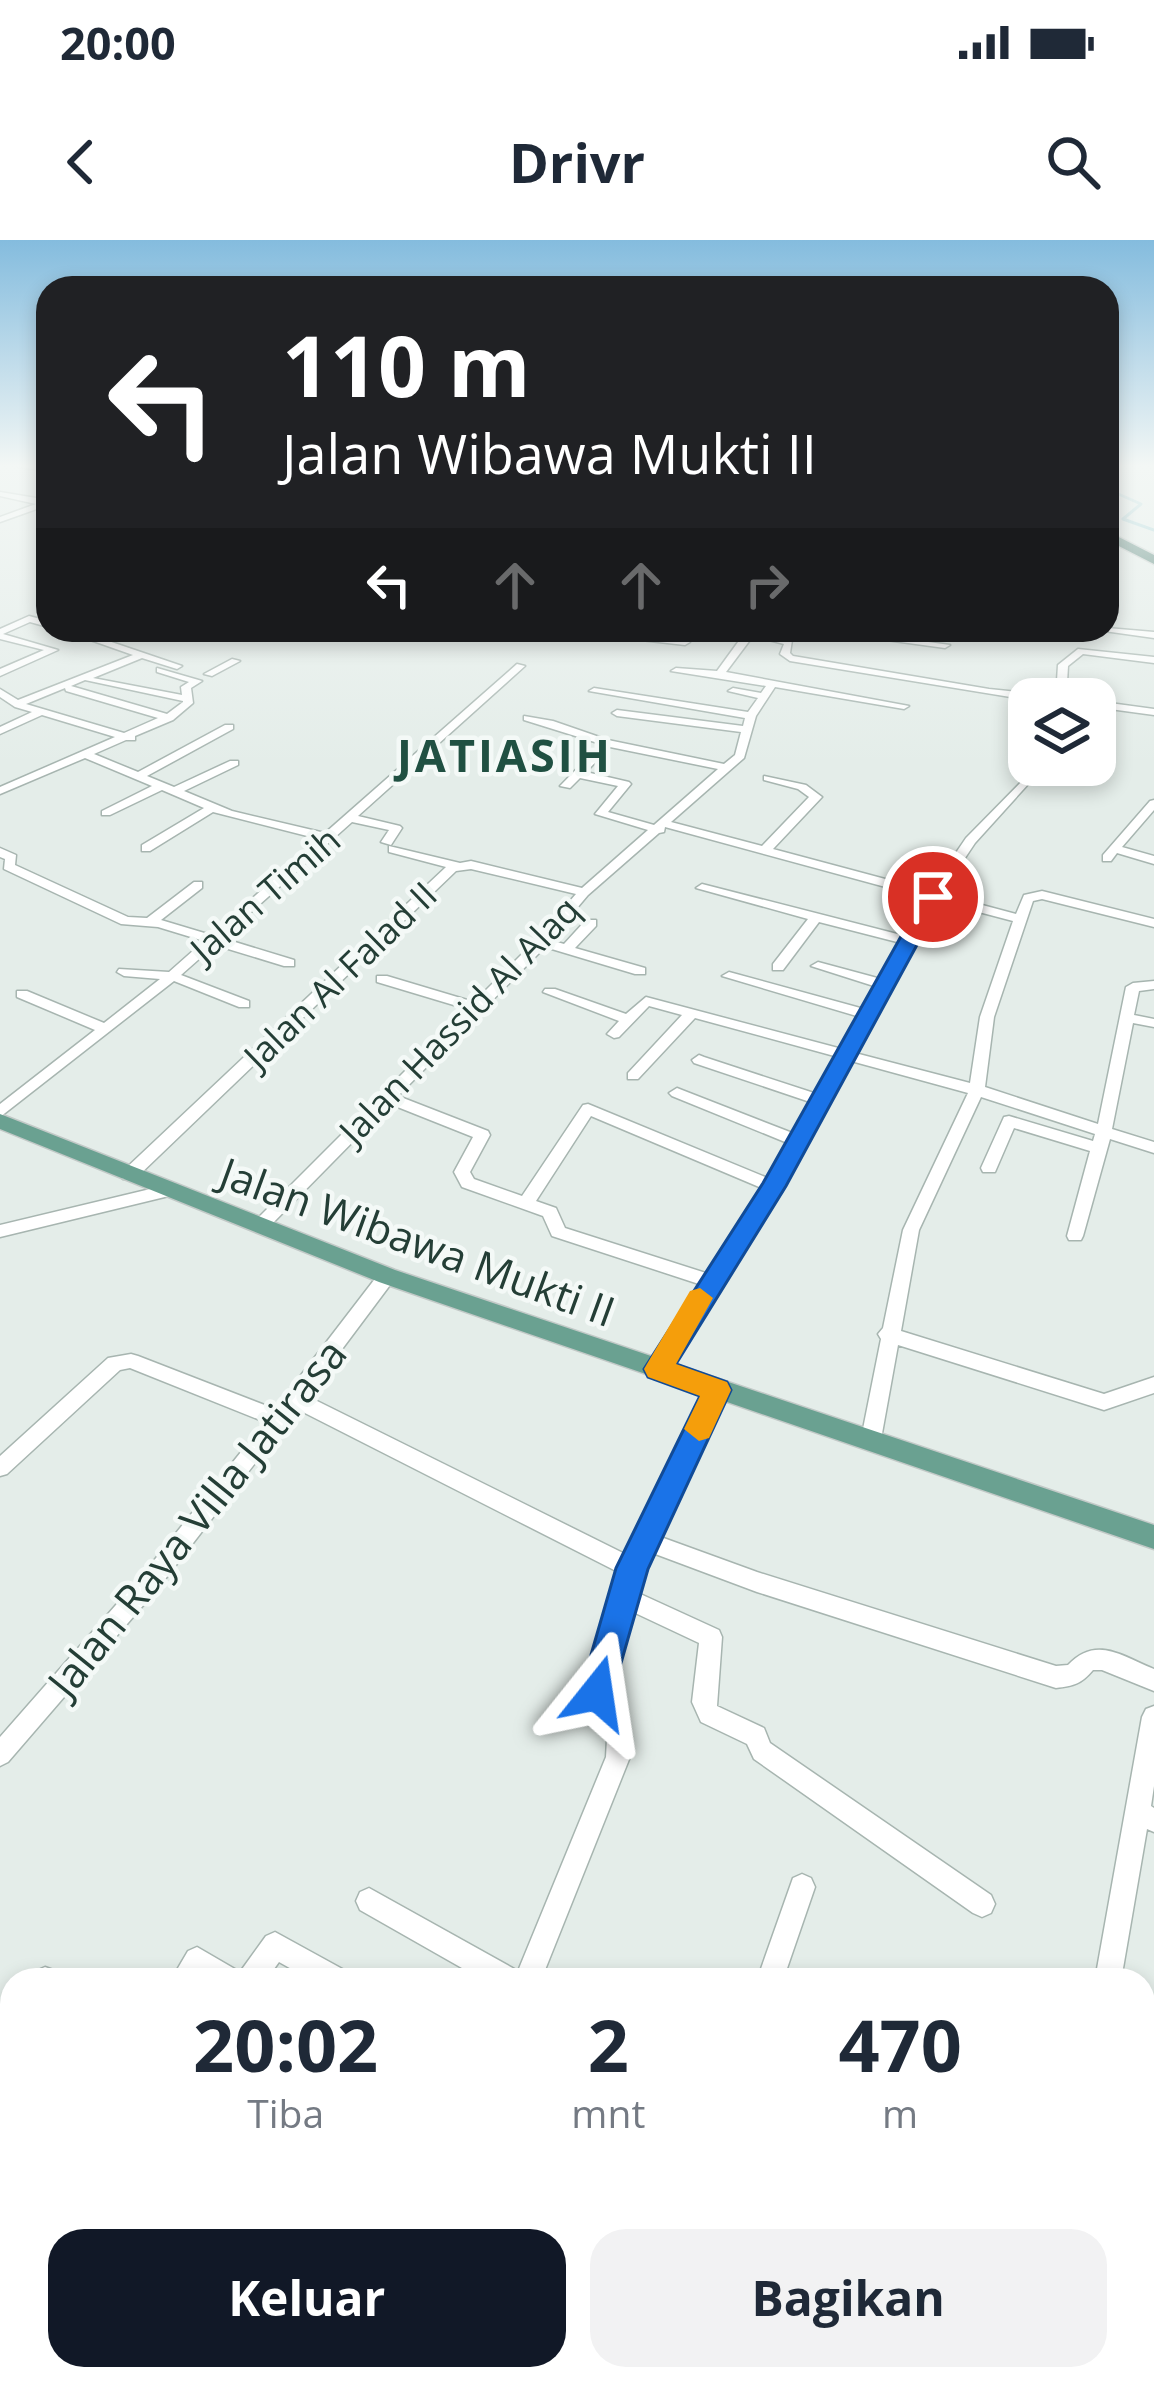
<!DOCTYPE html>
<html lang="id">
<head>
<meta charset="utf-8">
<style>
  :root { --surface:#fff; --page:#f2f2f3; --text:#1f2937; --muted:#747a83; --accent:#111827 }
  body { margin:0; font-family:"Open Sans",sans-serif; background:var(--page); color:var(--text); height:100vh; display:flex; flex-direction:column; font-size:45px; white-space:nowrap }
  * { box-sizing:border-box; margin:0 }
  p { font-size:39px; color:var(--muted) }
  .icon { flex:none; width:66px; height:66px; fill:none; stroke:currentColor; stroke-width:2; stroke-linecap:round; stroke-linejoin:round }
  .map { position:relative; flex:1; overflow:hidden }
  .drawer { position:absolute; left:0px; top:1728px; width:1155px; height:423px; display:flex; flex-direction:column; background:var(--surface); border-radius:36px 36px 0 0; box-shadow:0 6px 18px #0003 }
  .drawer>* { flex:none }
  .guide { position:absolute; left:36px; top:36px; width:1083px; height:366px; border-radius:36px; box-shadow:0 6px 18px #0003; background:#202124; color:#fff; overflow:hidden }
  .tools { position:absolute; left:1008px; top:438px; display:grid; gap:24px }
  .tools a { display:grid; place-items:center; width:108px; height:108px; border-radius:24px; background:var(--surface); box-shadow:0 6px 18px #0003; font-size:60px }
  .pin { position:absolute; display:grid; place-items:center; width:102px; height:102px; color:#fff; margin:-51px; border:6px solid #fff; border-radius:50%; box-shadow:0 3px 12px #0007 }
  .me { position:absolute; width:132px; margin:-66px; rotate:15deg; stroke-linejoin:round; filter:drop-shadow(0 0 9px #0008) }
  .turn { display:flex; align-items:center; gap:42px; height:252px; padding:0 48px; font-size:54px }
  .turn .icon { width:156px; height:156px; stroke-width:2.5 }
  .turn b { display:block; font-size:84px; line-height:102px }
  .lanes { display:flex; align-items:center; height:114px; padding:0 48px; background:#0003; justify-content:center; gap:60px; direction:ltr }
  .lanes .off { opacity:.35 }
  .eta { display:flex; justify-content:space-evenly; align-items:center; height:204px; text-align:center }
  .eta b { font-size:72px; font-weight:700; line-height:84px }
  .button { display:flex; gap:24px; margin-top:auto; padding:24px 48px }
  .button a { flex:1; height:138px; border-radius:36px; background:var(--accent); color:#fff; font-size:48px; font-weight:700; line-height:138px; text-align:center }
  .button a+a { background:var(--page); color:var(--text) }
  .status { display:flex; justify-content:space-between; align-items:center; height:84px; padding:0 60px; background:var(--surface); direction:ltr }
  .status svg { height:33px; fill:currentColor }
  header { display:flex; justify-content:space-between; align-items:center; height:156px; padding:0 48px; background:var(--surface); font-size:54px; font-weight:700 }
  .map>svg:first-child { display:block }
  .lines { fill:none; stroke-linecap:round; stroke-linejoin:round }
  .stream { stroke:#8ec8d0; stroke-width:3 }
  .minor-casing { stroke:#a7b5b0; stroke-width:3 }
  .major-casing { stroke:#c2c9c7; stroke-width:3 }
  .highway-casing { stroke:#c2c9c7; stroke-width:3 }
  .minor { fill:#fff; fill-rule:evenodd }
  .major { fill:#6aa191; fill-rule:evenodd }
  .highway { fill:#30695c; fill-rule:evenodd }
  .route { fill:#1a73e8; stroke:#114b97; stroke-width:3 }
  .slow { fill:#f59e0b }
  .labels { text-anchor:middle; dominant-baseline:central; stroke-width:9; stroke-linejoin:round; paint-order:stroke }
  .far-street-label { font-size:36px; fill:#243e36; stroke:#f4f9f7 }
  .street-label { font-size:42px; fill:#243e36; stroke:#f4f9f7 }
  .far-district-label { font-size:45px; font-weight:bold; letter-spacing:3px; fill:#205042; stroke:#f4f9f7 }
</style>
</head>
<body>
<div class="status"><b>20:00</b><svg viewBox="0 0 49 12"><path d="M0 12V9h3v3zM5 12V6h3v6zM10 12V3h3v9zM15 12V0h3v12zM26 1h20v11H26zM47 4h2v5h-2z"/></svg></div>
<header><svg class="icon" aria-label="back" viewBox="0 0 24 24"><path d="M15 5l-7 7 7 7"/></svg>Drivr<svg class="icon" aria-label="search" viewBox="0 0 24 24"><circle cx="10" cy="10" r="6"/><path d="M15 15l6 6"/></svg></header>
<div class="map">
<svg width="1154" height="2150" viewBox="0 0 1154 2150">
  <rect width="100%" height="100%" fill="#e4ede9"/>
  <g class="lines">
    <path class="stream" d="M1107,249L1141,264L1123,279L1154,290"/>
    <g class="minor-casing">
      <path id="minor" d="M12,224L48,228V232L15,226Z
        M0,252L48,260V265L0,282V277L36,264L0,256Z
        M42,296L48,297V301L39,300Z
        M1107,357L1115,358L1116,360L1107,363Z
        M29,376L48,381V387L30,382L3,394L58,410L0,436V429L44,410L0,399V389Z
        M1107,388L1154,392V398L1097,390Z
        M62,390H76L182,426L177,429L142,418L93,438L182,455L181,447L189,442L157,432V428L202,441L191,448L193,463L173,480L135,496V500H126L94,514L138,532L225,485H233V489L147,536L174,547L230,521H238V525L184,551L232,571L325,593L517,424L525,426L358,576L400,586L402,588L391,605L381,602L389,590L352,582L222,698L294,720V726H284L215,705L181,735L249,761V767H239L174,741L0,877V864L95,790L17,757V751H27L104,783L160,739L124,736L117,732L119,729L169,732L204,701L158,687L121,684L4,629L5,619L0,617V608L16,615L15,625L128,677L147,678L194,642H202V648L161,680L211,695L319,599L213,572L150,611H142V605L204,568L162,550L110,575H102V571L152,546L85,518L0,554V547L115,497L42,475L0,494V487L32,472L15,467L0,457V449L18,460L133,415ZM85,440L183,461V462L167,474L71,446ZM65,448L66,451L158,478L124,493L26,464Z
        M641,390H651L649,396L690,402L685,405L641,400Z
        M694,390L745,393L746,390H757L792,400L790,413L793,416L989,449L1056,456L1058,425L1078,409L1154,417V423L1083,414L1068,426L1066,459L1029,460L790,421L780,414L784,404L753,396L726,432L909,466L904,469L775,447L756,476L744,518L671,582L762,606L809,557L798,549L764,540V536L806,545L822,557L773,609L930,651L966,598L1027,536L1031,537V541L975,603L941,654L1016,674L1024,655L1042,651L1154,679V687L1042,659L1033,661L994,777L985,847L1098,884L1126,747L1133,743L1154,741V749L1139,751L1134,775L1154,779V787L1133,783L1112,889L1154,902V913L1110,899L1083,996L1081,1000H1069L1067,996L1090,911L1014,888L995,932H983L981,928L1004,877L1009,876L1093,901L1095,894L981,857L919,990L901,1091L1104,1154L1154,1137V1153L1104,1170L898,1105L881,1199L878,1205L871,1207L864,1205L861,1199L881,1099L878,1094L883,1088L903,990L968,853L851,821L782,947L665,1134H651L649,1129L702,1045L552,996L543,976L462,947L454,932L473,897L390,864L266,990H254L252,986L254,982L378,858L379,853L385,851L467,769L377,742V736H387L474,762L537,699L576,654L471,629L456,631L135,939H123L121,935L123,931L446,627L389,612V606L460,623L471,621L582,648L648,590L595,574L618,546L580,538L570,548L560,546L601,504L524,480V476L553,481L608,500L724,524L735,515L741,492L617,476L612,473L617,470L743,486L745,478L589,451L594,448L748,472L758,458L728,451L733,448L761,453L766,446L671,431L676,428L717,431L741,398L698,394ZM610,507L718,529L654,585L608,572L631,544L629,542L586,532ZM665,587L926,658L905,696L702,644L696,648L808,679L773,724V730H783L819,682L901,703L881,739L818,722L811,726L877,747L864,769L729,732L722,736L860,777L842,809L646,757L626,774L555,749H545L543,752L619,781L607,794L614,798L619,797L649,766L682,775L628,833V839H638L695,778L838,817L817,854L704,817L699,815L692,820L694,823L813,863L795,894L682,850L677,848L669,853L672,856L790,904L770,939L588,864L583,865L522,956L474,939L470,932L490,895L488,891L398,856L545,707L635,734H645V728L575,708L596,686V680H586L564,704L550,700L588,655L659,593L664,592ZM937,661L1013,681L980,777L970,843L855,813L913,705L918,702L916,700ZM591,876L764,949L709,1034L565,988L556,968L536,961Z
        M813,390H841L950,405L945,408Z
        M232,419L240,421L212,436L204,434Z
        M1095,461L1154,469V475L1095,467Z
        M1154,560V570L1122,607L1154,616V624L1117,613L1111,621H1103V615L1150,561Z
        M167,945L173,947L175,951L173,955L0,997V985Z
        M387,1029L396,1036L393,1041L307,1156L627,1315L710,1146H724L726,1151L658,1296L757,1332L1056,1426L1068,1425C1096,1395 1122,1416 1154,1429V1451L1102,1430H1093C1081,1444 1074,1446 1056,1448L757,1352L650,1312L636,1352L719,1390L722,1397L717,1466L764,1488L770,1503L991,1655L995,1664L991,1673L982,1677L973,1673L754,1519L747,1504L701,1482L692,1462L699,1403L631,1371L609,1452L631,1498L630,1517L541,1740H483L360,1670L356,1661L360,1652L369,1648L518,1731L606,1517L607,1499L586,1453L620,1333L297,1169L159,1347L8,1522L0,1526V1497L144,1333L265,1182L130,1128L120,1130L7,1234L0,1236V1216L108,1118L131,1114L138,1116L275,1169L381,1031Z
        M1154,1466V1546L1151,1566L1154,1568V1592L1147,1589L1121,1740H1095L1142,1477L1146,1469Z
        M802,1634L811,1638L815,1647L783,1740H757L793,1638Z
        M275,1692L346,1731L350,1740H311L279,1722L266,1740H205L201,1737L199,1740H171L188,1711L197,1707L240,1732L266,1696Z
        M45,1727L56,1731L60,1740H32L36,1731Z
        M12,1775V1812L0,1820V1783Z
        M0,1860L12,1865V1896L0,1891Z
        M1143,1876L1154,1880V1910L1143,1906Z
        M329,2139H384L389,2150H334Z
        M665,2139H697L694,2150H662Z
        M768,2139H806L811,2150H773Z
        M900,2139H932L929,2150H897Z"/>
    </g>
    <g class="major-casing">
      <path id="major" d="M0,874L395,1030L1154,1285V1309L379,1042L0,889Z"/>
    </g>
    <g class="highway-casing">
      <path id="highway" d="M1107,291L1154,315V324L1107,300Z"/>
    </g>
    <use href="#minor" class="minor"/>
    <use href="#major" class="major"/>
    <use href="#highway" class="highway"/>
  </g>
  <linearGradient id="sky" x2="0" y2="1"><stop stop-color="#84bcde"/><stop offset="0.43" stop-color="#f3f7f5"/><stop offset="1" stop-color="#f3f7f5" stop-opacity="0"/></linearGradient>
  <rect width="1154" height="525" fill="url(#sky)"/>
  <path class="route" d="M933,651L943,657L786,946L676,1124L727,1142L731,1150L648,1329L609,1465L597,1470L585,1465L580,1453L616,1328L700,1156L648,1137L644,1129L763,943L923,657Z"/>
  <path class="slow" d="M700,1048L713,1058L676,1124L727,1142L731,1150L709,1198L699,1201L684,1189L700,1156L648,1137L644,1129L690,1051Z"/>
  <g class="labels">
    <g class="far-street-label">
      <text transform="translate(265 654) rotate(-41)">Jalan Timih</text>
      <text transform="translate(340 735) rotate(-44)">Jalan Al Falad II</text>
      <text transform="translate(459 780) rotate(-46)">Jalan Hassid Al Alaq</text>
    </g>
    <g class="street-label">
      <text transform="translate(418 1001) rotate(20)">Jalan Wibawa Mukti II</text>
      <text transform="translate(196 1277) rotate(-51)">Jalan Raya Villa Jatirasa</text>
    </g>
    <g class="far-district-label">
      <text x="505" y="514">JATIASIH</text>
    </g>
  </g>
</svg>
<div class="tools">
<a><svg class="icon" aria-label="layers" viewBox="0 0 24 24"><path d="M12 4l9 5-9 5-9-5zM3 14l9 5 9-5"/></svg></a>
</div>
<div class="pin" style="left:933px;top:657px;background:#d93025"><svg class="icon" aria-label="arrive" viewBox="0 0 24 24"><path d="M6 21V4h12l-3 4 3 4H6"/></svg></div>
<svg class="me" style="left:597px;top:1453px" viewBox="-20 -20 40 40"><path d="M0-17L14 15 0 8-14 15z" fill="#1a73e8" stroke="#fff" stroke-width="4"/></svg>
<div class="guide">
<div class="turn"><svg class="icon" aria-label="left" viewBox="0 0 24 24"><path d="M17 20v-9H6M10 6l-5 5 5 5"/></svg><div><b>110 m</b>Jalan Wibawa Mukti II</div></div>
<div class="lanes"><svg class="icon" aria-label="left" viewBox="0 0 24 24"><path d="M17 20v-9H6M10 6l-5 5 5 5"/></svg><svg class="icon off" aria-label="ahead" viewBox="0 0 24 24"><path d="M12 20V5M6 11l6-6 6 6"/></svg><svg class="icon off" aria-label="ahead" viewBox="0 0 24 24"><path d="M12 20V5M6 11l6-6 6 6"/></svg><svg class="icon off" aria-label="right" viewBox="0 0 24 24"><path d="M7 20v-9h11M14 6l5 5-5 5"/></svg></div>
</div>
<section class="drawer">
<div class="eta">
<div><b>20:02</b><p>Tiba</p></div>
<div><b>2</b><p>mnt</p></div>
<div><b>470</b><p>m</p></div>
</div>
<div class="button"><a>Keluar</a><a>Bagikan</a></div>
</section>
</div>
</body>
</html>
